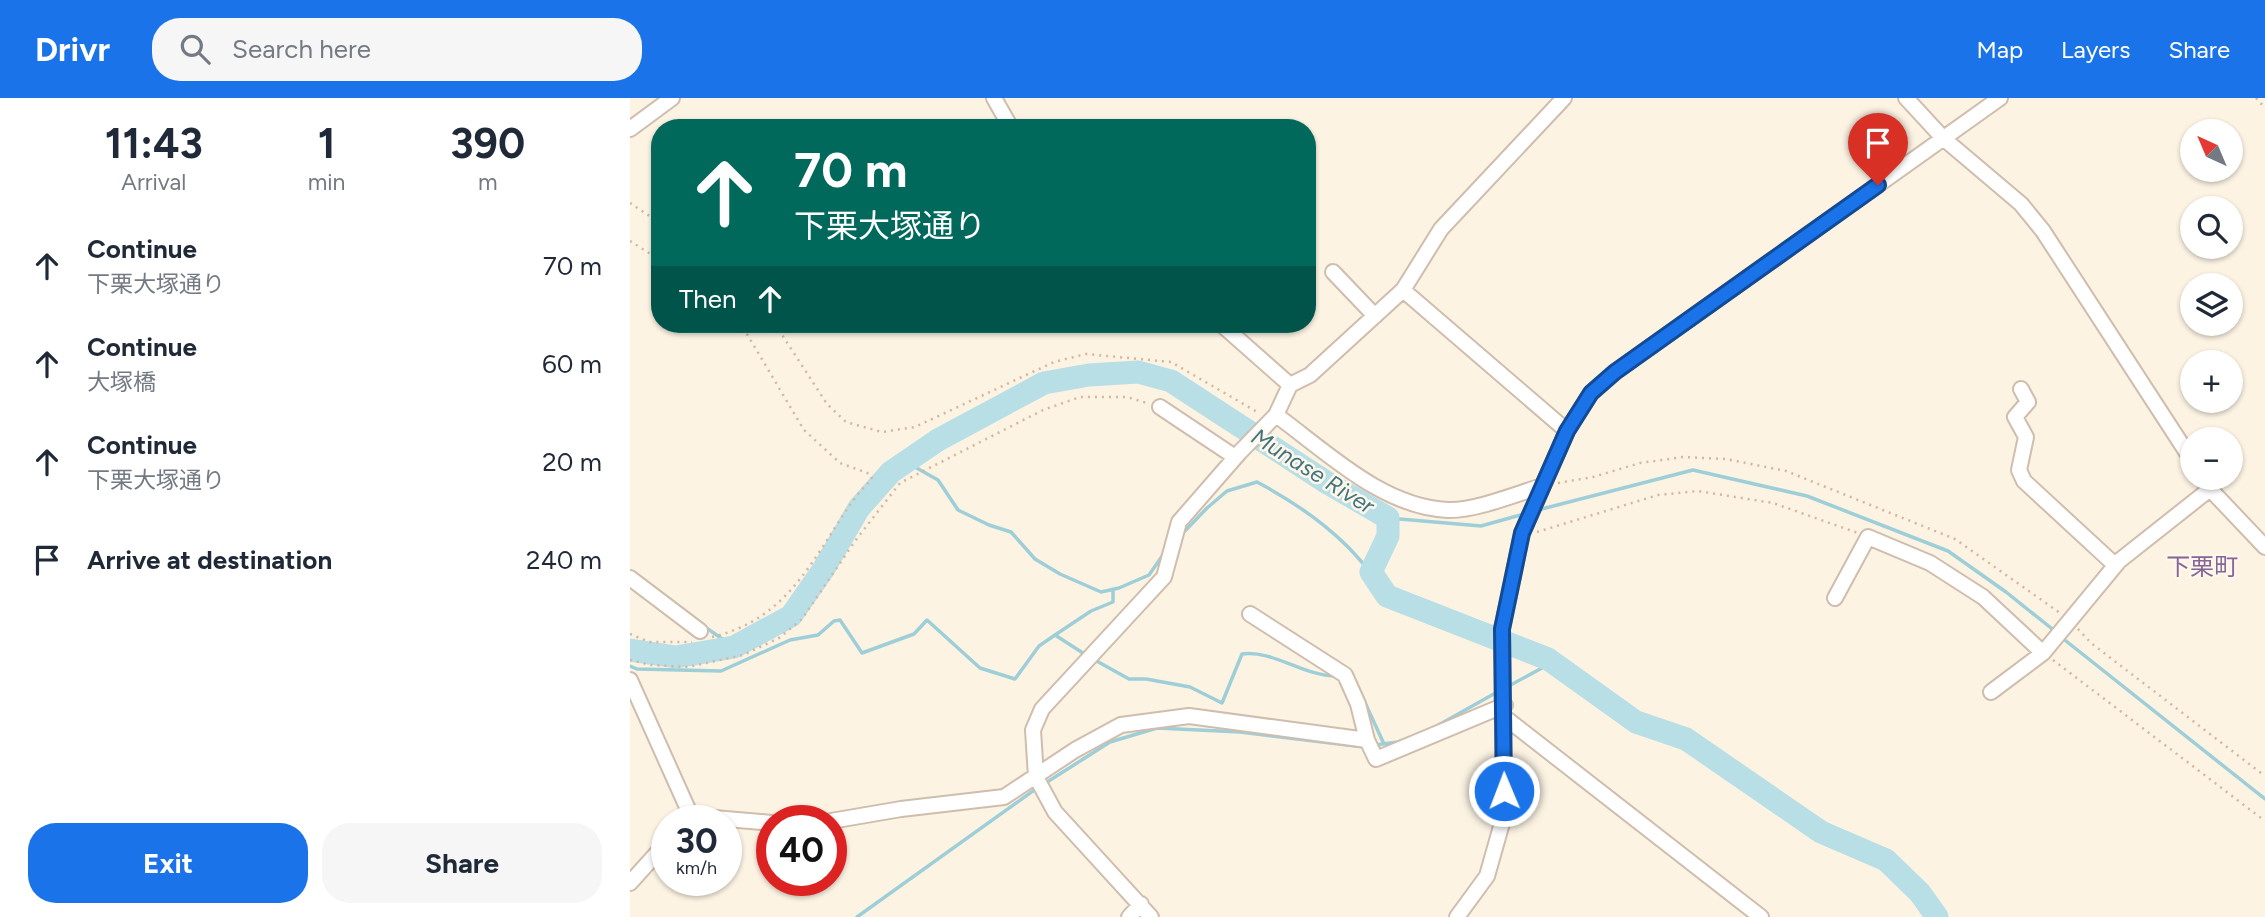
<!DOCTYPE html>
<html lang="en">
<head>
<meta charset="utf-8">
<style>
  :root { --surface:#fff; --page:#f6f6f7; --text:#1f2937; --muted:#747a83; --accent:#1a73e8 }
  body { margin:0; font-family:Figtree,"Noto Sans JP",sans-serif; background:var(--page); color:var(--text); height:100vh; display:flex; flex-direction:column; font-size:26px; white-space:nowrap }
  * { box-sizing:border-box; margin:0 }
  p { font-size:23px; color:var(--muted) }
  .icon { flex:none; width:38px; height:38px; fill:none; stroke:currentColor; stroke-width:2; stroke-linecap:round; stroke-linejoin:round }
  .map { position:relative; flex:1; overflow:hidden }
  .details { display:flex; flex-direction:column; background:var(--surface); width:630px }
  .details>* { flex:none }
  .guide { position:absolute; left:21px; top:21px; width:665px; height:214px; border-radius:28px; box-shadow:0 2px 5px #0004; background:#00695c; color:#fff; overflow:hidden }
  .needle { width:46px; rotate:316deg }
  .fabs { position:absolute; left:1550px; top:21px; display:grid; gap:14px }
  .fabs a { display:grid; place-items:center; width:63px; height:63px; border-radius:50%; background:var(--surface); box-shadow:0 2px 5px #0004; font-size:35px }
  .speed { position:absolute; left:21px; top:707px; display:flex; gap:14px; font-size:35px; font-weight:700; text-align:center }
  .speed>* { display:grid; place-content:center; width:91px; height:91px; border-radius:50%; background:var(--surface); box-shadow:0 2px 5px #0004; line-height:1 }
  .speed small { font-size:18px; font-weight:400 }
  .speed .limit { border:10px solid #d22; background:#fff; color:#111 }
  .pin { position:absolute; display:grid; place-items:center; width:60px; height:60px; color:#fff; margin:-72px -30px; border-radius:50% 50% 50% 0; rotate:-45deg; box-shadow:0 0 7px #0007 }
  .pin .icon { rotate:45deg }
  .me { position:absolute; width:77px; margin:-38px; rotate:359deg; stroke-linejoin:round; filter:drop-shadow(0 0 5px #0008) }
  .turn { display:flex; align-items:center; gap:24px; height:147px; padding:0 28px; font-size:32px }
  .turn .icon { width:91px; height:91px; stroke-width:2.5 }
  .turn b { display:block; font-size:49px; line-height:60px }
  .then { display:flex; align-items:center; height:66px; padding:0 28px; background:#0003; gap:14px; font-size:26px }
  .eta { display:flex; justify-content:space-evenly; align-items:center; height:119px; text-align:center }
  .eta b { font-size:42px; font-weight:700; line-height:49px }
  .primary-button { display:flex; gap:14px; margin-top:auto; padding:14px 28px }
  .primary-button a { flex:1; height:80px; border-radius:28px; background:var(--accent); color:#fff; font-size:28px; font-weight:700; line-height:80px; text-align:center }
  .primary-button a+a { background:var(--page); color:var(--text) }
  ul { padding:0; list-style:none }
  li { display:flex; align-items:center; gap:21px; height:98px; padding:0 28px }
  li div { flex:1 }
  li b { display:block; font-size:26px }
  li em { font-style:normal }
  header { display:flex; align-items:center; gap:42px; box-sizing:border-box; height:98px; padding:0 35px; background:var(--accent); color:#fff }
  header strong { font-size:33px }
  nav { display:flex; gap:38px; margin-inline-start:auto; font-size:24px }
  .search { width:490px; height:63px; background:var(--page); display:flex; align-items:center; gap:18px; box-sizing:border-box; padding:0 24px; border-radius:28px; color:var(--muted); font-size:26px }
  main { display:flex; flex:1; min-height:0 }
  .map>svg:first-child { display:block }
  .lines { fill:none; stroke-linecap:round; stroke-linejoin:round }
  .stream { stroke:#9eced7; stroke-width:3.5 }
  .river { stroke:#b8dee6; stroke-width:23 }
  .minor-casing { stroke:#cfbdad; stroke-width:18 }
  .path { stroke:#d6b59e; stroke-width:2.5; stroke-dasharray:2 5; stroke-linecap:butt }
  .minor { stroke:#fff; stroke-width:14 }
  .route-casing { stroke:#114b97; stroke-width:18 }
  .route { stroke:#1a73e8; stroke-width:12 }
  .labels { text-anchor:middle; dominant-baseline:central; stroke-width:5; stroke-linejoin:round; paint-order:stroke }
  .water-label { font-size:23px; font-style:italic; fill:#407581; stroke:#fff7e9 }
  .quarter-label { font-size:24px; fill:#876598; stroke:#fff7e9 }
</style>
</head>
<body>
<header>
<strong>Drivr</strong>
<div class="search"><svg class="icon" aria-label="search" viewBox="0 0 24 24"><circle cx="10" cy="10" r="6"/><path d="M15 15l6 6"/></svg>Search here</div>
<nav><a>Map</a><a>Layers</a><a>Share</a></nav>
</header>
<main>
<section class="details">
<div class="eta">
<div><b>11:43</b><p>Arrival</p></div>
<div><b>1</b><p>min</p></div>
<div><b>390</b><p>m</p></div>
</div>
<ul>
<li><svg class="icon" aria-label="ahead" viewBox="0 0 24 24"><path d="M12 20V5M6 11l6-6 6 6"/></svg><div><b>Continue</b><p>下栗大塚通り</p></div><em>70 m</em></li>
<li><svg class="icon" aria-label="ahead" viewBox="0 0 24 24"><path d="M12 20V5M6 11l6-6 6 6"/></svg><div><b>Continue</b><p>大塚橋</p></div><em>60 m</em></li>
<li><svg class="icon" aria-label="ahead" viewBox="0 0 24 24"><path d="M12 20V5M6 11l6-6 6 6"/></svg><div><b>Continue</b><p>下栗大塚通り</p></div><em>20 m</em></li>
<li><svg class="icon" aria-label="arrive" viewBox="0 0 24 24"><path d="M6 21V4h12l-3 4 3 4H6"/></svg><div><b>Arrive at destination</b></div><em>240 m</em></li>
</ul>
<div class="primary-button"><a>Exit</a><a>Share</a></div>
</section>
<div class="map">
<svg width="1635" height="819" viewBox="0 0 1635 819">
  <rect width="100%" height="100%" fill="#fcf3e3"/>
  <g class="lines">
    <path class="stream" d="M276,364L308,382L328,412L359,427L381,434L405,461L430,476L471,494L489,490L519,477L535,454
      M908,412L1063,372L1177,398L1318,453L1376,494L1426,534
      M758,420L851,428L894,416
      M552,436L577,410L597,393L627,384C659,401 692,423 718,449C726,457 733,466 741,474
      M75,529L104,549
      M425,537L461,513L483,504V493
      M1431,539L1635,701
      M463,561L499,581H516L560,589L592,605L612,556C644,552 673,578 706,578
      M0,568L7,571L91,573L160,542L188,537L204,523L210,522L232,555L284,536L297,522L350,570L385,581L409,548L425,537L456,557
      M726,585L754,646
      M875,590L923,564
      M805,629L869,593
      M745,647L768,644L782,639
      M414,686L480,644L527,630L610,634L734,649
      M227,819L407,690"/>
    <path class="river" d="M0,552L46,559L104,549L161,518L193,472L229,410L261,374L308,342L414,285L459,277L508,274L541,283L696,384L758,420V438L741,474L757,498L918,561L1006,624L1056,641L1191,734L1256,762L1290,795L1307,819"/>
    <g class="minor-casing">
      <path id="minor" d="M364,0L381,30
        M1276,0L1313,40L1391,106L1413,133L1563,364
        M0,31L42,0
        M703,174L745,218
        M773,192L937,333
        M660,287L680,277L773,192L811,131L934,0
        M1391,291L1398,304L1385,319L1396,339L1389,372L1394,383L1485,467
        M530,309L605,359
        M646,317C697,354 752,409 818,412C844,413 887,396 912,388
        M1573,380L1580,391L1635,449
        M0,480L70,533
        M1205,500L1238,439L1300,465L1353,499L1413,555
        M620,516L715,577L728,606L737,642
        M0,582L61,718
        M1361,594L1413,555L1489,463L1580,391
        M873,618L1131,819
        M57,723L61,718L142,725
        M201,723L271,711L374,699L445,652L491,627L559,618L737,642L746,661L875,607
        M0,785L37,744
        M499,819L511,806
        M521,819L425,714L406,679L403,632L412,611L534,479L549,424L610,354L646,317L660,287L591,226
        M827,819L857,778L874,718L872,531L892,435L937,333L961,295L985,274L1370,0"/>
    </g>
    <path class="path" d="M1626,0L1635,10
      M0,105L30,125
      M0,143L30,162
      M145,226L197,306L216,324L252,334L285,329L424,264L456,256L541,264L629,315
      M928,385L963,379L1010,365L1053,359L1096,361L1156,373L1325,441L1430,515
      M907,434L1028,397L1068,393L1143,405L1228,435
      M1448,531L1461,545L1635,678
      M0,536L19,544H62
      M82,539C146,524 173,480 206,428C217,411 227,395 242,381L240,376L210,365L174,332L111,226
      M0,562L21,567L58,569L113,557L149,540L172,521L225,443L270,385L413,312L450,299H497L517,305
      M1423,562L1635,723"/>
    <use href="#minor" class="minor"/>
  </g>
  <g class="lines">
    <g class="route-casing">
      <path id="route" d="M874,693L872,531L892,435L937,333L961,295L985,274L1248,87"/>
    </g>
    <use href="#route" class="route"/>
  </g>
  <g class="labels">
    <g class="water-label">
      <text transform="translate(683 373) rotate(32)">Munase River</text>
    </g>
    <g class="quarter-label">
      <text x="1572" y="468">下栗町</text>
    </g>
  </g>
</svg>
<div class="fabs">
<a><svg class="needle" viewBox="-14 -14 28 28"><path d="M0-13l5 13h-10z" fill="#e53935"/><path d="M0 13l5-13h-10z" fill="#747a83"/></svg></a>
<a><svg class="icon" aria-label="search" viewBox="0 0 24 24"><circle cx="10" cy="10" r="6"/><path d="M15 15l6 6"/></svg></a>
<a><svg class="icon" aria-label="layers" viewBox="0 0 24 24"><path d="M12 4l9 5-9 5-9-5zM3 14l9 5 9-5"/></svg></a>
<a>+</a>
<a>−</a>
</div>
<div class="speed"><div>30<small>km/h</small></div><div class="limit">40</div></div>
<div class="pin" style="left:1248px;top:87px;background:#d93025"><svg class="icon" aria-label="arrive" viewBox="0 0 24 24"><path d="M6 21V4h12l-3 4 3 4H6"/></svg></div>
<svg class="me" style="left:874px;top:693px" viewBox="-20 -20 40 40"><circle r="17" fill="#1a73e8" stroke="#fff" stroke-width="3"/><path d="M0-11L8 9 0 5-8 9z" fill="#fff"/></svg>
<div class="guide">
<div class="turn"><svg class="icon" aria-label="ahead" viewBox="0 0 24 24"><path d="M12 20V5M6 11l6-6 6 6"/></svg><div><b>70 m</b>下栗大塚通り</div></div>
<div class="then">Then<svg class="icon" aria-label="ahead" viewBox="0 0 24 24"><path d="M12 20V5M6 11l6-6 6 6"/></svg></div>
</div>
</div>
</main>
</body>
</html>
